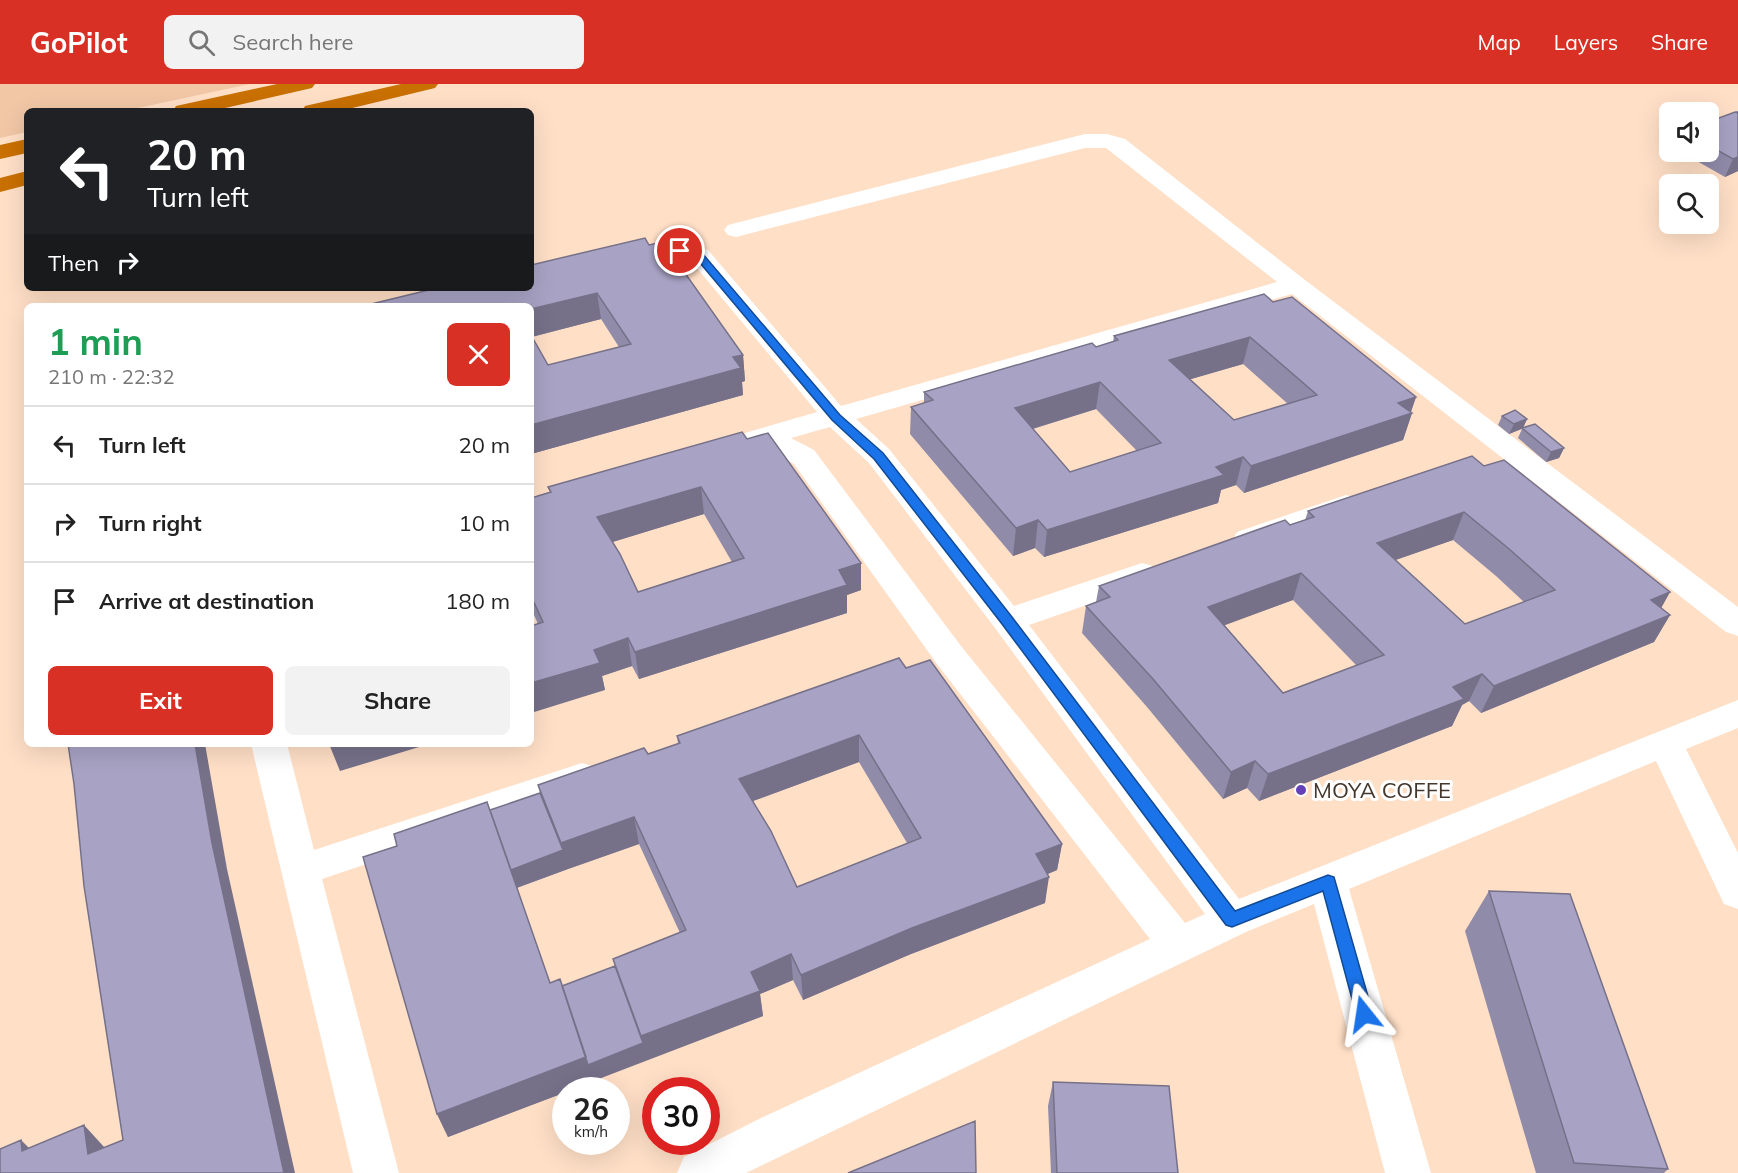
<!DOCTYPE html>
<html lang="en">
<head>
<meta charset="utf-8">
<style>
  :root { --surface:#fff; --page:#f2f2f2; --text:#222; --muted:#767676; --line:#e0e0e0; --accent:#d93025 }
  body { margin:0; font-family:Mulish,sans-serif; background:var(--page); color:var(--text); height:100vh; display:flex; flex-direction:column; font-size:22px; white-space:nowrap }
  * { box-sizing:border-box; margin:0 }
  p { font-size:20px; color:var(--muted) }
  .icon { flex:none; width:33px; height:33px; fill:none; stroke:currentColor; stroke-width:2; stroke-linecap:round; stroke-linejoin:round }
  .map { position:relative; flex:1; overflow:hidden }
  .details { position:absolute; left:24px; top:219px; width:510px; height:444px; display:flex; flex-direction:column; background:var(--surface); border-radius:9px; box-shadow:0 6px 24px #0002 }
  .details>* { flex:none }
  .top-card { position:absolute; left:24px; top:24px; width:510px; height:183px; border-radius:9px; box-shadow:0 6px 24px #0002; background:#202124; color:#fff; overflow:hidden }
  .buttons { position:absolute; left:1659px; top:18px; display:grid; gap:12px }
  .buttons a { display:grid; place-items:center; width:60px; height:60px; border-radius:9px; background:var(--surface); box-shadow:0 6px 24px #0002; font-size:30px }
  .speed { position:absolute; left:552px; top:993px; display:flex; gap:12px; font-size:30px; font-weight:700; text-align:center }
  .speed>* { display:grid; place-content:center; width:78px; height:78px; border-radius:50%; background:var(--surface); box-shadow:0 6px 24px #0002; line-height:1 }
  .speed small { font-size:15px; font-weight:400 }
  .speed .limit { border:9px solid #d22; background:#fff; color:#111 }
  .pin { position:absolute; display:grid; place-items:center; width:51px; height:51px; color:#fff; margin:-26px; border:3px solid #fff; border-radius:50%; box-shadow:0 2px 6px #0007 }
  .me { position:absolute; width:66px; margin:-33px; rotate:345deg; stroke-linejoin:round; filter:drop-shadow(0 0 4px #0008) }
  .turn { display:flex; align-items:center; gap:21px; height:126px; padding:0 24px; font-size:27px }
  .turn .icon { width:78px; height:78px; stroke-width:2.5 }
  .turn b { display:block; font-size:42px; line-height:51px }
  .then { display:flex; align-items:center; height:57px; padding:0 24px; background:#0003; gap:12px; font-size:22px }
  .round { display:grid; place-items:center; flex:none; width:63px; height:63px; border-radius:9px; background:var(--page) }
  .summary { display:flex; align-items:center; justify-content:space-between; height:102px; padding:0 24px }
  h1 { font-size:36px; font-weight:700; line-height:45px; color:#1e9e55 }
  .cta { display:flex; gap:12px; margin-top:auto; padding:12px 24px }
  .cta a { flex:1; height:69px; border-radius:9px; background:var(--accent); color:#fff; font-size:24px; font-weight:700; line-height:69px; text-align:center }
  .cta a+a { background:var(--page); color:var(--text) }
  ul { padding:0; list-style:none }
  li { display:flex; align-items:center; gap:18px; height:78px; padding:0 24px; border-top:2px solid var(--line) }
  li div { flex:1 }
  li b { display:block; font-size:22px }
  li em { font-style:normal }
  header { display:flex; align-items:center; gap:36px; box-sizing:border-box; height:84px; padding:0 30px; background:var(--accent); color:#fff }
  header strong { font-size:28px }
  nav { display:flex; gap:33px; margin-inline-start:auto; font-size:21px }
  .search { width:420px; height:54px; background:var(--page); display:flex; align-items:center; gap:15px; box-sizing:border-box; padding:0 21px; border-radius:9px; color:var(--muted); font-size:22px }
  .map>svg:first-child { display:block }
  .green { fill:#f1c7a6 }
  .lines { fill:none; stroke-linecap:round; stroke-linejoin:round }
  .minor { fill:#fff; fill-rule:evenodd }
  .highway { fill:#c97002; fill-rule:evenodd }
  .wall { fill:#908ba9; fill-rule:evenodd }
  .shaded-wall { fill:#767189 }
  .building { fill:#a8a2c4; stroke:#767189; stroke-width:1.5; fill-rule:evenodd }
  .route { fill:#1a73e8; stroke:#114b97; stroke-width:1.5 }
  .poi-dot { fill:#6541b9; stroke:#fff; stroke-width:2 }
  .labels { text-anchor:middle; dominant-baseline:central; stroke-width:6; stroke-linejoin:round; paint-order:stroke }
  .poi-label { font-size:22px; fill:#44372d; stroke:#fff; text-anchor:start }
</style>
</head>
<body>
<header>
<strong>GoPilot</strong>
<div class="search"><svg class="icon" aria-label="search" viewBox="0 0 24 24"><circle cx="10" cy="10" r="6"/><path d="M15 15l6 6"/></svg>Search here</div>
<nav><a>Map</a><a>Layers</a><a>Share</a></nav>
</header>
<div class="map">
<svg width="1738" height="1089" viewBox="0 0 1738 1089">
  <rect width="100%" height="100%" fill="#ffdfc6"/>
  <path class="green" d="M0,0H250L124,27H27V48L0,54Z"/>
  <g class="lines">
    <path class="minor" d="M1085,50H1107L1125,55L1305,196L1738,523V552L1726,548L1292,210L856,335L889,365L1014,522L1142,479L1153,482L1158,490L1153,498L1029,541L1239,815L1738,616V644L1686,665L1738,769V825L1724,820L1656,677L1349,805L1431,1089H1385L1314,820L1246,848L746,1089H677L684,1073L761,1034L1150,855L937,580L794,380L763,362L755,364L745,361L741,355L745,349L817,328L691,177C666,174 635,185 616,180L613,175L616,170L671,161L708,166L841,322L1277,198L1106,64H1085L736,153L728,151L724,146L728,141ZM830,343L869,379L995,544L1205,830L1185,839L961,562L814,366L791,354Z
      M1346,411L1357,414L1361,421L1357,428L1248,465L1237,462L1233,455L1237,448Z
      M251,660H287L314,766L582,679L595,683L600,693L595,703L322,795L399,1089H353Z"/>
    <path class="highway" d="M277,0H315L312,4L212,27H173L176,22Z
      M401,0H438L435,4L340,27H302L305,22Z
      M27,55V69L0,75V61Z
      M27,87V101L0,108V94Z"/>
  </g>
  <path class="wall" d="M1736,27H1738V87L1725,93L1681,68H1708V38L1736,28Z
    M649,161L743,271L745,297L742,298L743,311L531,370V222ZM601,235L619,263L548,281L532,253Z
    M1273,218L1416,313L1411,328L1412,329L1403,356L1244,409L1236,401L1221,406L1218,419L1044,473L1035,464L1013,472L910,350L911,323L924,319V308L1113,258L1114,252ZM1243,280L1288,320L1234,336L1190,295ZM1096,325L1137,367L1070,388L1033,345Z
    M1502,332L1527,335L1523,344L1564,364L1559,374L1546,378L1518,354L1522,345L1509,350L1498,341Z
    M747,355L861,506L847,511V529L639,595L632,582L602,592L605,606L538,540L531,524V414L550,409L548,403ZM704,430L732,478L638,508L612,458Z
    M1484,382L1670,508L1661,524L1670,531L1654,558L1481,629L1469,617L1462,621L1452,642L1259,717L1247,704L1223,715L1147,623L1082,549L1086,522L1096,518L1099,502L1305,436L1308,427ZM1453,456L1496,492L1524,518L1465,540L1395,476ZM1293,516L1357,582L1283,609L1224,541Z
    M906,584L1062,760L1057,786L1048,790L1045,819L911,870L803,916L793,896L760,910L763,932L566,1006V1008L448,1053L437,1030L490,726L540,709L538,701L648,670L678,660L677,652ZM859,678L907,759L797,803L753,717ZM639,760L680,849L613,875L615,882L562,902L550,899L517,804L568,785Z
    M1489,807L1668,1085L1664,1089H1536L1465,847Z
    M1053,998L1178,1089H1051L1048,1022Z"/>
  <path class="shaded-wall" d="M1738,73V87L1725,93L1733,75Z
    M597,209L601,235L531,253V225Z
    M1250,253L1243,280L1164,303L1169,276Z
    M743,271L745,297L742,298L743,311L531,370V341L733,273Z
    M1100,298L1096,325L1012,351L1015,324Z
    M1416,313L1410,330L1412,329L1403,356L1244,409L1251,382L1398,319Z
    M1527,335L1523,344L1509,350L1514,340Z
    M1564,364L1559,374L1546,378L1551,368Z
    M1243,373L1236,401L1221,406L1218,419L1044,473L1047,446Z
    M701,403L704,430L603,461L597,433Z
    M1464,428L1453,456L1367,486L1377,459Z
    M1038,436L1035,464L1013,472L1016,444Z
    M861,479V506L847,511V529L639,595L635,568L839,486Z
    M1301,489L1293,516L1201,550L1208,523Z
    M1670,508L1655,535L1651,516Z
    M1670,531L1654,558L1481,629L1494,602Z
    M628,554L632,582L602,592L605,606L531,629V599L594,566Z
    M1482,590L1469,617L1462,621L1452,642L1259,717L1268,690Z
    M859,651V678L742,721L739,695Z
    M195,660H205L227,785L295,1089H284L212,759Z
    M329,660H429L340,687Z
    M1255,677L1247,704L1223,715L1231,688Z
    M634,733L639,760L568,785L516,804L511,786L563,766L561,759Z
    M1062,760L1057,786L1033,796L1036,770Z
    M1049,793L1045,819L911,870L803,916L801,891L912,844Z
    M791,870L793,896L760,910L763,932L570,1006H566V1008L448,1053L437,1030L586,973L643,959L641,952L751,888Z
    M84,1041L105,1064L88,1070Z
    M21,1056L44,1079L22,1067Z"/>
  <path class="building" d="M1735,28L1738,29V73L1733,75L1708,61V38Z
    M645,154L649,161L663,158L743,271L733,273L741,284L531,341V251L548,281L631,260L597,209L531,225V222H363L437,204H531V181Z
    M1264,210L1273,218L1292,213L1416,313L1398,319L1412,329L1251,382L1243,373L1216,383L1224,391L1047,446L1038,436L1016,444L911,323L933,316L924,308L1092,259L1096,263L1118,256L1114,252ZM1250,253L1317,311L1234,336L1169,276ZM1100,298L1161,359L1070,388L1015,324Z
    M1515,326L1527,335L1514,340L1502,332Z
    M1535,340L1564,364L1551,368L1522,344Z
    M742,348L747,355L768,349L861,479L839,486L847,501L635,568L628,554L594,566L600,579L531,599V542L543,538L531,512V414L551,408L548,403ZM701,403L744,474L638,508L620,470L597,433Z
    M1472,372L1484,382L1504,376L1670,508L1651,516L1670,531L1494,602L1482,590L1453,603L1464,615L1268,690L1255,677L1231,688L1153,595L1086,522L1110,513L1099,502L1285,436L1290,441L1314,433L1308,427ZM1464,428L1508,464L1555,506L1465,540L1377,459ZM1301,489L1384,571L1283,609L1208,523Z
    M899,574L906,584L930,576L1062,760L1036,770L1049,793L912,844L801,891L791,870L751,888L760,907L641,952L613,875L686,846L634,733L561,759L538,701L644,664L648,670L680,659L677,652ZM859,651L921,754L797,803L771,747L739,695Z
    M68,660H195L212,759L284,1089H0V1065L21,1056L22,1067L84,1041L88,1070L123,1056L84,802L74,700Z
    M540,709L563,766L511,786L490,726Z
    M487,718L550,899L560,895L586,973L437,1030L363,773L397,762L394,750Z
    M1489,807L1570,810L1668,1085L1574,1079Z
    M615,882L643,959L588,981L562,902Z
    M1053,998L1169,1002L1178,1089H1057Z
    M975,1037L976,1089H848Z"/>
  <path class="route" d="M680,164L702,169L840,331L883,369L1012,533L1235,827L1328,791L1334,793L1373,930L1370,935L1364,937L1358,935L1356,930L1323,807L1232,843L1226,841L1002,540L874,375L832,336L695,173L677,169L675,167Z"/>
  <circle class="poi-dot" cx="1301" cy="706" r="6"/>
  <g class="labels">
    <g class="poi-label">
      <text x="1313" y="706">MOYA COFFE</text>
    </g>
  </g>
</svg>
<div class="buttons">
<a><svg class="icon" aria-label="sound" viewBox="0 0 24 24"><path d="M4 9h4l5-4v14l-5-4H4zM17 9q2 3 0 6"/></svg></a>
<a><svg class="icon" aria-label="search" viewBox="0 0 24 24"><circle cx="10" cy="10" r="6"/><path d="M15 15l6 6"/></svg></a>
</div>
<div class="speed"><div>26<small>km/h</small></div><div class="limit">30</div></div>
<div class="pin" style="left:680px;top:167px;background:#d93025"><svg class="icon" aria-label="arrive" viewBox="0 0 24 24"><path d="M6 21V4h12l-3 4 3 4H6"/></svg></div>
<svg class="me" style="left:1364px;top:930px" viewBox="-20 -20 40 40"><path d="M0-17L14 15 0 8-14 15z" fill="#1a73e8" stroke="#fff" stroke-width="4"/></svg>
<div class="top-card">
<div class="turn"><svg class="icon" aria-label="left" viewBox="0 0 24 24"><path d="M17 20v-9H6M10 6l-5 5 5 5"/></svg><div><b>20 m</b>Turn left</div></div>
<div class="then">Then<svg class="icon" aria-label="right" viewBox="0 0 24 24"><path d="M7 20v-9h11M14 6l5 5-5 5"/></svg></div>
</div>
<section class="details">
<div class="summary"><div><h1>1 min</h1><p>210 m · 22:32</p></div><a class="round" style="background:#d93025;color:#fff"><svg class="icon" aria-label="close" viewBox="0 0 24 24"><path d="M6 6l12 12M18 6L6 18"/></svg></a></div>
<ul>
<li><svg class="icon" aria-label="left" viewBox="0 0 24 24"><path d="M17 20v-9H6M10 6l-5 5 5 5"/></svg><div><b>Turn left</b></div><em>20 m</em></li>
<li><svg class="icon" aria-label="right" viewBox="0 0 24 24"><path d="M7 20v-9h11M14 6l5 5-5 5"/></svg><div><b>Turn right</b></div><em>10 m</em></li>
<li><svg class="icon" aria-label="arrive" viewBox="0 0 24 24"><path d="M6 21V4h12l-3 4 3 4H6"/></svg><div><b>Arrive at destination</b></div><em>180 m</em></li>
</ul>
<div class="cta"><a>Exit</a><a>Share</a></div>
</section>
</div>
</body>
</html>
